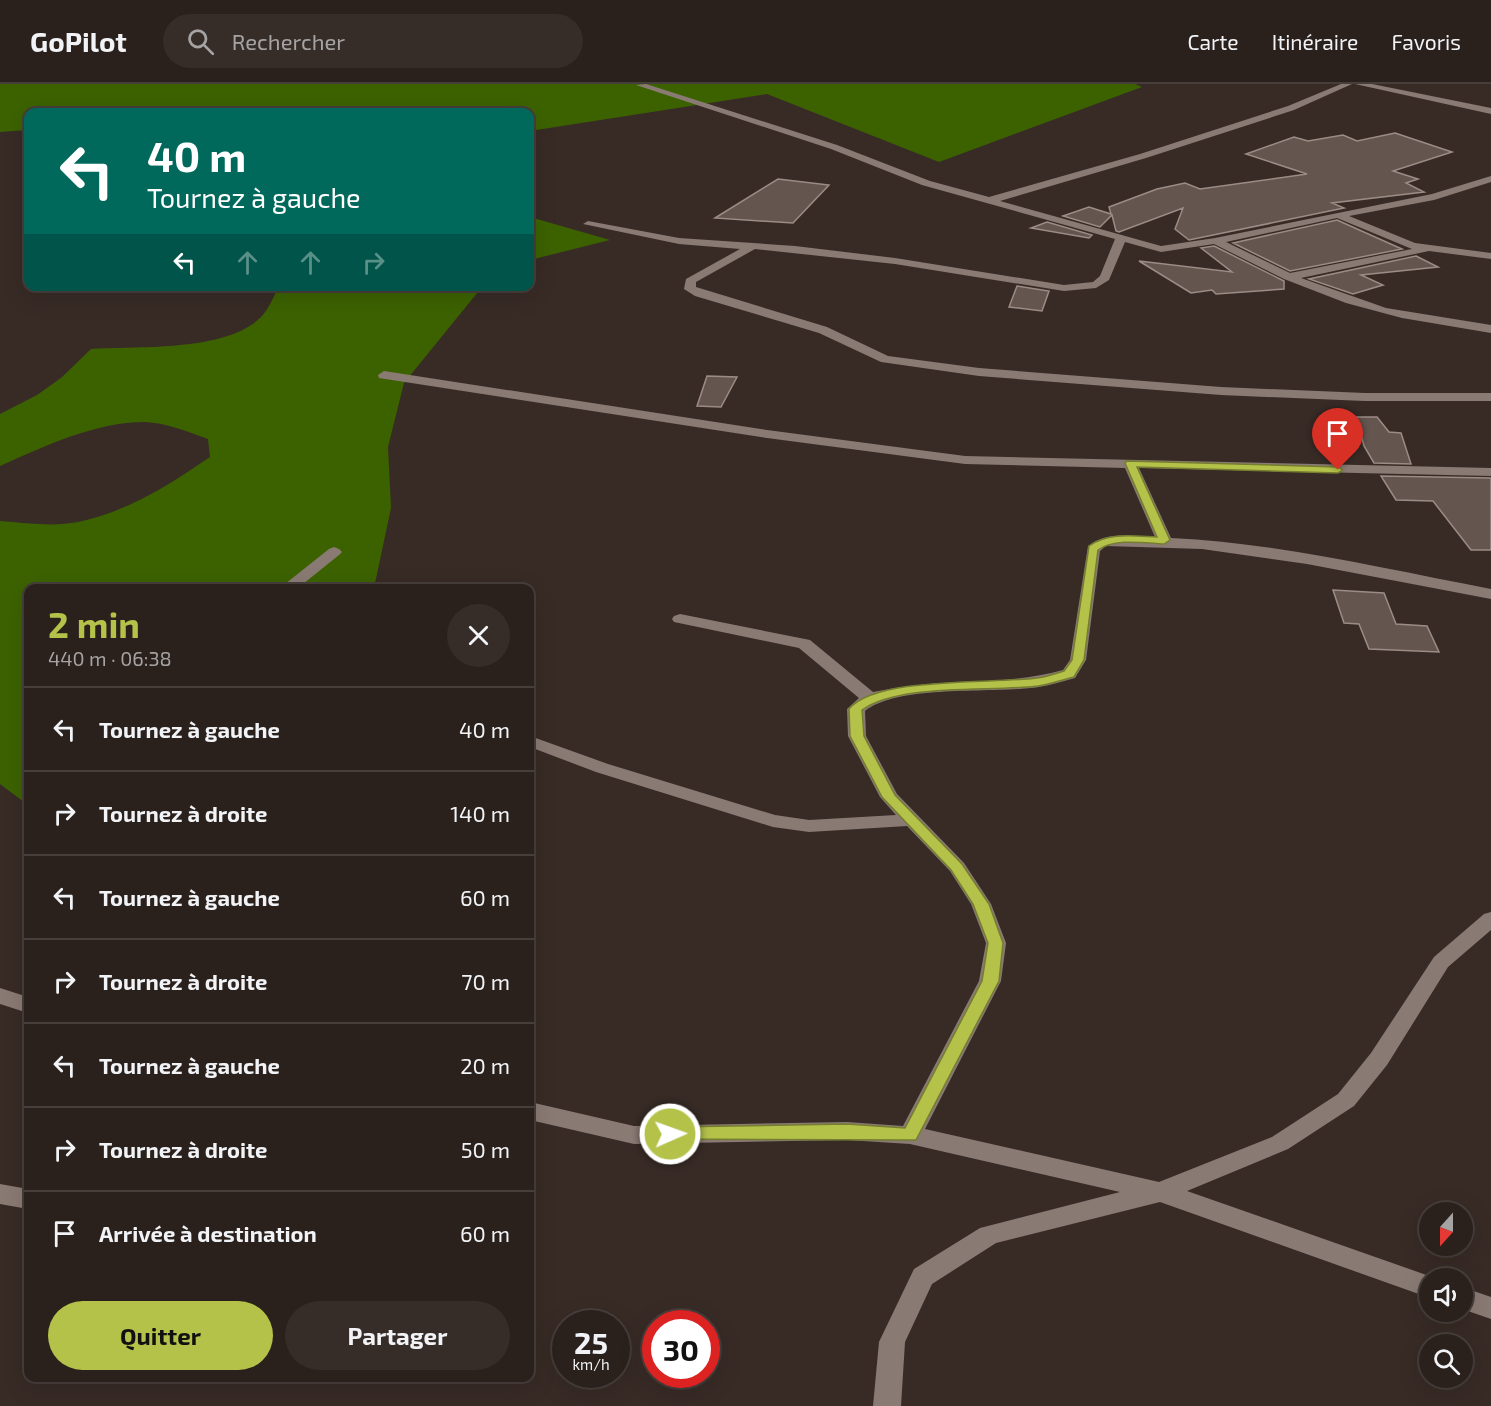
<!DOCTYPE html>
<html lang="fr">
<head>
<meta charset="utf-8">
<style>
  :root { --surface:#2a201c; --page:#362d29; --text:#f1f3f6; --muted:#a5a3a3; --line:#463e3b; --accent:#b4c24a }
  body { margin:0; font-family:"Exo 2",sans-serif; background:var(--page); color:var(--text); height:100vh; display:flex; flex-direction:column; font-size:22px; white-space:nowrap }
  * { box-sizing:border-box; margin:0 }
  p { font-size:20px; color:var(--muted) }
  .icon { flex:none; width:33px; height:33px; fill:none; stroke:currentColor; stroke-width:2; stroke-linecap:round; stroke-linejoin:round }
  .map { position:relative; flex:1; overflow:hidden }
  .details { position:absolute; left:24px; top:500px; width:510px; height:798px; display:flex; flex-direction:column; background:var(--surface); border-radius:12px; box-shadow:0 6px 24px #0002,0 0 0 2px var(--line) }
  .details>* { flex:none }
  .top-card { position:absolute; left:24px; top:24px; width:510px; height:183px; border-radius:12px; box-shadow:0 6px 24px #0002,0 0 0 2px var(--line); background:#00695c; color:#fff; overflow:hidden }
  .needle { width:39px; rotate:201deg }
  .buttons { position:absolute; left:1419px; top:1118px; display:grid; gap:12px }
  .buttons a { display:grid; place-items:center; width:54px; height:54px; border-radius:50%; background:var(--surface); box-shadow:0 6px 24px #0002,0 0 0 2px var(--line); font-size:30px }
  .speed { position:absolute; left:552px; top:1226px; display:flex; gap:12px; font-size:30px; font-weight:700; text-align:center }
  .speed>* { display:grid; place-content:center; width:78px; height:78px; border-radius:50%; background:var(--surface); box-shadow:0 6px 24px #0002,0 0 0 2px var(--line); line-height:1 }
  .speed small { font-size:15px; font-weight:400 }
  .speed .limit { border:9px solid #d22; background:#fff; color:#111 }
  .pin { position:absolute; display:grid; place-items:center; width:51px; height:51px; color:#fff; margin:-62px -26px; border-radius:50% 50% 50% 0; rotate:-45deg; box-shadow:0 0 6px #0007 }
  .pin .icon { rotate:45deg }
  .me { position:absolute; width:66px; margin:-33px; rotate:88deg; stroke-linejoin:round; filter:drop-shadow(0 0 4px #0008) }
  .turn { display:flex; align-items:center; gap:21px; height:126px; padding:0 24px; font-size:27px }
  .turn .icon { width:78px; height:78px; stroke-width:2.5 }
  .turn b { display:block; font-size:42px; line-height:51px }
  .lanes { display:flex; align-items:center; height:57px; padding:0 24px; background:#0003; justify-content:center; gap:30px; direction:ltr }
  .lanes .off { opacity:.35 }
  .round { display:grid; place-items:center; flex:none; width:63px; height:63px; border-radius:32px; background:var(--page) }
  .overview { display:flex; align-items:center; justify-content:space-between; height:102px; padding:0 24px }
  h1 { font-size:36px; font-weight:700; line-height:45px; color:var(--accent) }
  .primary-button { display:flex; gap:12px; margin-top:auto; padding:12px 24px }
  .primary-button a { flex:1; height:69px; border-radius:36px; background:var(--accent); color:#111; font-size:24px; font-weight:700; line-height:69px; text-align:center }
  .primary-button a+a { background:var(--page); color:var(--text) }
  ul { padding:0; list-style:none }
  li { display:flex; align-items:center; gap:18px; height:84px; padding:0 24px; border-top:2px solid var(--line) }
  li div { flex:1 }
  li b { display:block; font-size:22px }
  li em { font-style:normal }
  header { display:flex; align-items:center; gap:36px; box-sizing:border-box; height:84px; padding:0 30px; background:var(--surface); border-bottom:2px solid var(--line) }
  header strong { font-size:28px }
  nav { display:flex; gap:33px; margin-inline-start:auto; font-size:21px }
  .search { width:420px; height:54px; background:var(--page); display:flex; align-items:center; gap:15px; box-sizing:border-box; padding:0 21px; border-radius:33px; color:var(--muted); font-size:22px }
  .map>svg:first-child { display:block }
  .forest { fill:#3c6200 }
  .building { fill:#64554f; stroke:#9c8c86; stroke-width:1.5 }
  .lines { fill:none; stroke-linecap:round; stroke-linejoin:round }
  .minor { fill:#8a7a74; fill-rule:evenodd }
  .route { fill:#b4c24a; stroke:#757e30; stroke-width:1.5 }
</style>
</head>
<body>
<header>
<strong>GoPilot</strong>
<div class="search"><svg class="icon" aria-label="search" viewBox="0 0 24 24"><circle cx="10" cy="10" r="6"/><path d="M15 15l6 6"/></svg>Rechercher</div>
<nav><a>Carte</a><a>Itinéraire</a><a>Favoris</a></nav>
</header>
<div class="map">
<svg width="1491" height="1322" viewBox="0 0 1491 1322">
  <rect width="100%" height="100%" fill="#382b26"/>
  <path class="forest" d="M0,0H1135L1142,3L939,78L767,10L530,47V28H28V46L0,48Z
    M530,133L610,156L530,176Z
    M278,203H482L404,299L388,363L391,424L374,504H28V721L0,700V437C25,439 54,443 78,438C129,427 169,401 210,373L208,355C188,348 167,339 145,338C95,338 45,362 0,382V330L37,311L61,294L91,265C137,262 225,268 260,234C267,228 275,211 278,203Z"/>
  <path class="building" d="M1395,49L1452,68L1393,87L1418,95L1406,99L1424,108L1332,119L1344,124L1189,156L1175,145L1183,124L1119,148L1116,147L1112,131L1100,143L1063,132L1089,123L1111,130L1109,123L1157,105L1185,99L1200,105L1307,90L1246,70L1294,53L1308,57L1343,51L1357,57Z
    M778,95L829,101L793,139L715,134Z
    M1337,136L1402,165L1290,187L1233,159Z
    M1047,138L1092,151L1089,154L1031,144Z
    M1214,162L1284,197V205L1216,210L1212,206L1191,209L1139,177L1232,188L1201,164Z
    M1416,172L1438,183L1361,191L1383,201L1353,210L1309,195Z
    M1017,202L1049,207L1042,227L1009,223Z
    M707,292L737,293L721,323L697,322Z
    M1356,333H1377L1389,348L1401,349L1411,380L1374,379L1364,362Z
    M1381,392L1491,394V466H1471L1433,417L1396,416Z
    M1333,506L1384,509L1396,540L1427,542L1439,568L1369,565L1359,540L1344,539Z"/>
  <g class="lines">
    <path class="minor" d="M646,0L837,61L930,97L989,113L1140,70L1288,22L1341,0H1352L1294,26L1146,74L1000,117L1161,162L1215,154L1432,110L1491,92V98L1434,116L1349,132L1415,159L1491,169V175L1429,167L1301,194L1386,224L1491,241V249L1402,234L1346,219L1284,195L1214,160L1161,168L1125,158L1109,196L1096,204L1064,207L895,180L755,165L696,198V203L827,243L888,272L979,284L1221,303L1365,309H1491V317H1365L1221,311L979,292L881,278L819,249L695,212L684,205L686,195L740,165L679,160L583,140L588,137L679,154L795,162L895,174L1064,201L1093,198L1100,192L1115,155L922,101L831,65L636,1ZM1337,134L1412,165L1290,189L1226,158Z
      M1355,0H1372L1491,24V30Z
      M384,287L767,346L965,372L1491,384V392L1139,384L1171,454C1278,459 1385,485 1491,505V515L1307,480L1202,465L1106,462L1100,467L1086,576L1075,594C1063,597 1051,601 1039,603C993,610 899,600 865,627L866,652L897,710L964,779L991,820L1006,859L1001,897L925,1045L1159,1098L1272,1053L1338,1010L1371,969L1434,873L1484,830L1491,828V846L1448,883L1387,981L1354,1022L1288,1065L1187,1107L1435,1194H1430V1214L1160,1118L996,1159L932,1200L905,1258L901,1322H873L879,1258L914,1185L980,1144L1120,1108L910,1060L847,1056L634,1060L530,1036V1018L634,1042L847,1038L903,1042L979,897L986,859L971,820L950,787L907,742L809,748L773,743L596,688L530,663V652L608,680L775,731L809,736L896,731L880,713L848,652L847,625L859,614L799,564L674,538L672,535L674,532L680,530L810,556L873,608C936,594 1001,603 1063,586L1070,576L1088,462C1107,447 1132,452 1155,453L1125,384L965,380L767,354L379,294L378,291Z
      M334,463L339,465L342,468L339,471L298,504H280L329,465Z
      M0,904L28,913V929L0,920Z
      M0,1100L28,1105V1125L0,1120Z
      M1462,1203L1491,1213V1235L1462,1225Z"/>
  </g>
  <path class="route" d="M1127,377L1338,383L1343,386L1338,389L1137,383L1170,456L1164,460C1144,459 1115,454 1098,466L1084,576L1074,593C1062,596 1050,600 1038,602C990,608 899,599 862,626L864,652L895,711L962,780L989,820L1003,859L999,897L916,1056L664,1055L662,1050L664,1045L670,1043L847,1040L905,1044L982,897L988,859L973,820L951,786L882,713L850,652L849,625C877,592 993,600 1037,594C1046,593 1055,590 1064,587L1072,576L1089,462C1108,448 1134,452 1157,453L1125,379Z"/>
</svg>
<div class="buttons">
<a><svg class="needle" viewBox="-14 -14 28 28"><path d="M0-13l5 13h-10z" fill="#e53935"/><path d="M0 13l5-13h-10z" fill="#a5a3a3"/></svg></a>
<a><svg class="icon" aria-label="sound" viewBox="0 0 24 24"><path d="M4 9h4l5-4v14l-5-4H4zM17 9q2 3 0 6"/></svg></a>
<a><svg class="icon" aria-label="search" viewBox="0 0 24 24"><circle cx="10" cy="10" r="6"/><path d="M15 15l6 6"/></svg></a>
</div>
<div class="speed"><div>25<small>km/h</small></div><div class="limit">30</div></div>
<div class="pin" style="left:1338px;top:386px;background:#d93025"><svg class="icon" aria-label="arrive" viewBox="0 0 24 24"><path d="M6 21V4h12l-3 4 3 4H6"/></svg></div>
<svg class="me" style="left:670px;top:1050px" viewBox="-20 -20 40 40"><circle r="17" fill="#b4c24a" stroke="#fff" stroke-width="3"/><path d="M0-11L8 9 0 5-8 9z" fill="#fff"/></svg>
<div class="top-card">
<div class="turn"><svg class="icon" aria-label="left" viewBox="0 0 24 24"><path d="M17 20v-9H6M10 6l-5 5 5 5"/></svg><div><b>40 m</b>Tournez à gauche</div></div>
<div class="lanes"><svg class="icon" aria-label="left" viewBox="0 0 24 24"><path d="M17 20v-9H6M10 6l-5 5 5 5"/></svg><svg class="icon off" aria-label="ahead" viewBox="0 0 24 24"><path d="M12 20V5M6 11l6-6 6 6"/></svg><svg class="icon off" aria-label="ahead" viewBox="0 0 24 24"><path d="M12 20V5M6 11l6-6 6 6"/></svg><svg class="icon off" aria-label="right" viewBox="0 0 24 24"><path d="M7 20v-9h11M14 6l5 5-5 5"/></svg></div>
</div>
<section class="details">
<div class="overview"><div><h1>2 min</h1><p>440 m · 06:38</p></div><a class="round"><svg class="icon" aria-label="close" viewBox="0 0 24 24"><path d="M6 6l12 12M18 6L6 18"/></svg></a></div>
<ul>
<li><svg class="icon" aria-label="left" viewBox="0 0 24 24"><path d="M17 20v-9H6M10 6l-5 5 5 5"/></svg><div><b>Tournez à gauche</b></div><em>40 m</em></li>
<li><svg class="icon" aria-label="right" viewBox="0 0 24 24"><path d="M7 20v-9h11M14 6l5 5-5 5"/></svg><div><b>Tournez à droite</b></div><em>140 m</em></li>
<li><svg class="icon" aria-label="left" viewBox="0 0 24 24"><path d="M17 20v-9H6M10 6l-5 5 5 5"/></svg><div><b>Tournez à gauche</b></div><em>60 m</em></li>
<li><svg class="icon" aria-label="right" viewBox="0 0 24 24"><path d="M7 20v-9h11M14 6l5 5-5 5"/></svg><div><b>Tournez à droite</b></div><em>70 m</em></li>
<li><svg class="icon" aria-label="left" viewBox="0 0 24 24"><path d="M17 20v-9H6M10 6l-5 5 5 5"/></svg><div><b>Tournez à gauche</b></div><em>20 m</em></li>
<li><svg class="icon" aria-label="right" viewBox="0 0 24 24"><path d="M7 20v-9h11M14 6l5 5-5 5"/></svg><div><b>Tournez à droite</b></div><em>50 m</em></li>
<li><svg class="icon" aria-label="arrive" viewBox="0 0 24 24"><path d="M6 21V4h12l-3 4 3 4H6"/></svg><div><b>Arrivée à destination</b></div><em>60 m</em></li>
</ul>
<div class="primary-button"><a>Quitter</a><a>Partager</a></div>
</section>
</div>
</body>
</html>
